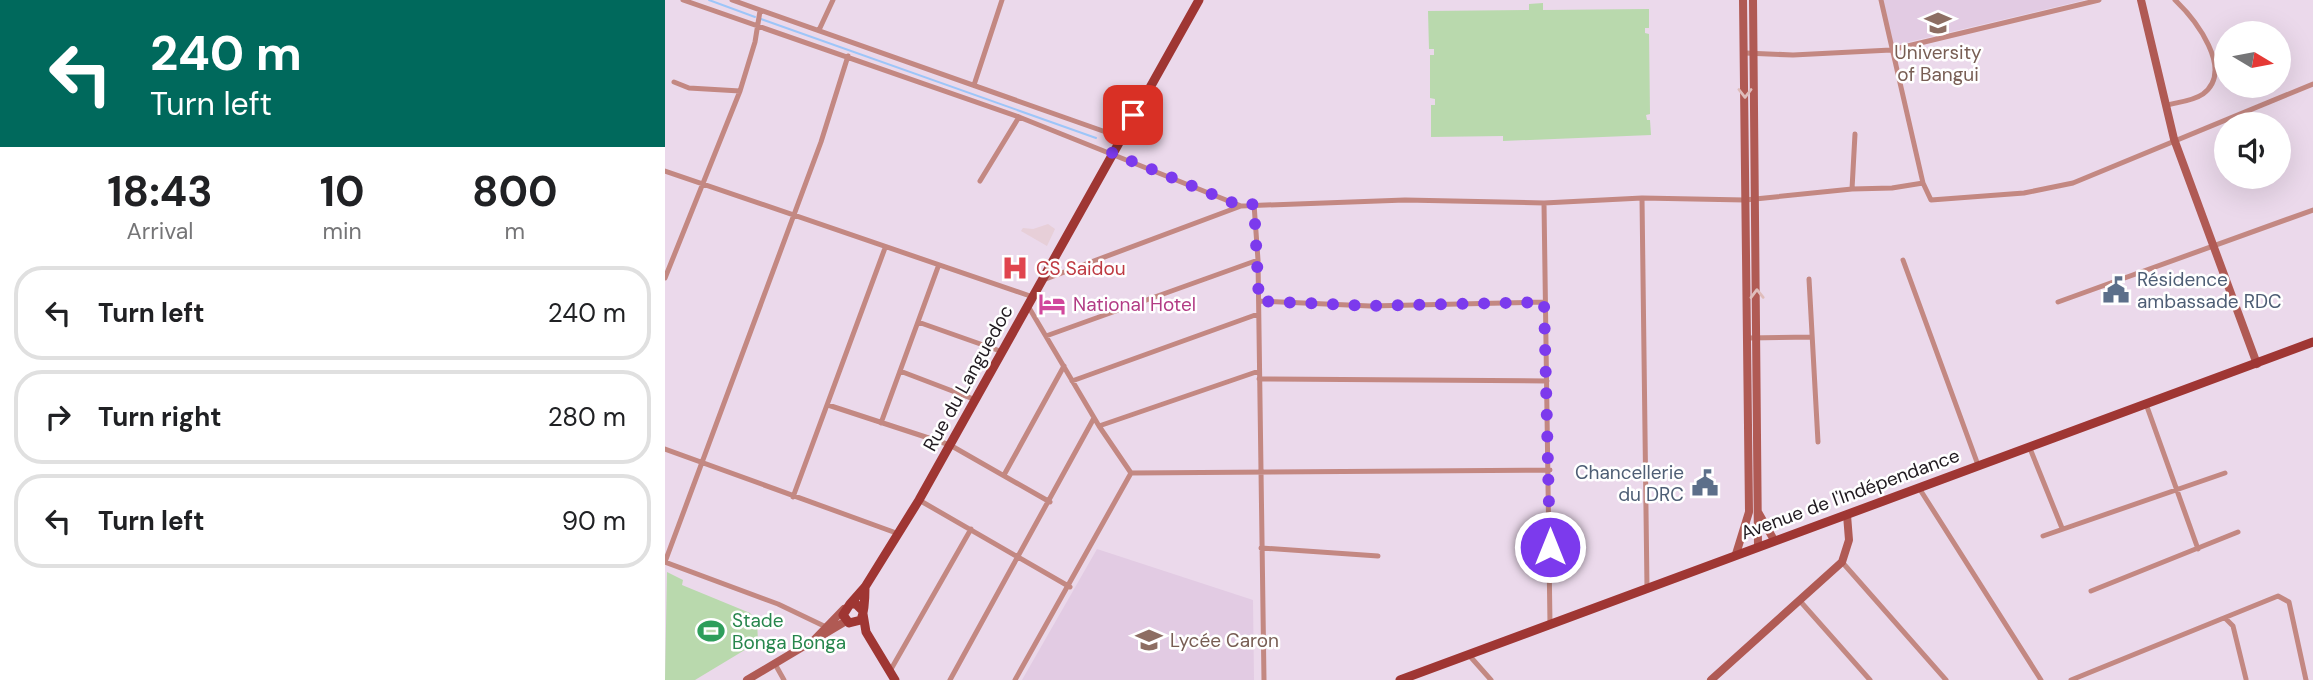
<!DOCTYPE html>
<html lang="en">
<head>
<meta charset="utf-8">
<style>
  :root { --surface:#fff; --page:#f6f6f6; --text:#202124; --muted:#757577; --line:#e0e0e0 }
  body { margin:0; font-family:"DM Sans",sans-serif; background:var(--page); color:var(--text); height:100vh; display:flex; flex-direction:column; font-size:26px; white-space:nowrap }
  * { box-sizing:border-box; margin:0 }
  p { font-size:23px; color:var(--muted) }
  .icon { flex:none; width:38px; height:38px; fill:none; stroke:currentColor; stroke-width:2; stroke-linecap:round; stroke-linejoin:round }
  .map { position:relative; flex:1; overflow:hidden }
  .panel { display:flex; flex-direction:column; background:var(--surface); width:665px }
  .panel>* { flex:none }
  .top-card { background:#00695c; color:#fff; overflow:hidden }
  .needle { width:46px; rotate:100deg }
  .fabs { position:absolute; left:1549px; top:21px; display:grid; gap:14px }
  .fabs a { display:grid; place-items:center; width:77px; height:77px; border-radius:50%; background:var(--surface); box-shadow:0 7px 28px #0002; font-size:35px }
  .pin { position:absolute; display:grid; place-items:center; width:60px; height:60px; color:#fff; margin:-30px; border-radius:14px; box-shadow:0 4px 10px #0006 }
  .me { position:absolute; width:77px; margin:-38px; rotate:0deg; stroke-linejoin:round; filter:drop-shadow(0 0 5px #0008) }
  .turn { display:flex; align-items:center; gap:24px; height:147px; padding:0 35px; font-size:32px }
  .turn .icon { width:91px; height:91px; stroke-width:2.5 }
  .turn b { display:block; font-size:49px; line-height:60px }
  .eta { display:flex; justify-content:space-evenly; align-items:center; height:119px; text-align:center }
  .eta b { font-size:42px; font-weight:700; line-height:49px }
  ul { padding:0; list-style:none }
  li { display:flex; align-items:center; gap:21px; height:94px; margin:0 14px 10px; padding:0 21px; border:4px solid var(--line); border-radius:28px }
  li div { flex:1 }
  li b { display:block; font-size:26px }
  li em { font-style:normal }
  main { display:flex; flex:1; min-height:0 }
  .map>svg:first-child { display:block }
  .commercial { fill:#e7cfd8 }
  .built { fill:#e2cbe3 }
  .green { fill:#b9d9ad }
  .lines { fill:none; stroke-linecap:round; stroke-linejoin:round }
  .stream { stroke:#9dc6f9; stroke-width:2 }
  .street { stroke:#c38882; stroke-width:5 }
  .secondary { stroke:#b05a54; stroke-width:8 }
  .primary { stroke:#9f3633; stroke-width:9 }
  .oneway { stroke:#dfbdbb }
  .route { stroke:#7c3aed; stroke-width:12; stroke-dasharray:0 21.6 }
  .labels { text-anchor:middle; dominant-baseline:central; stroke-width:5; stroke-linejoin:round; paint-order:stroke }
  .education-label { font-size:19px; fill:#785e54; stroke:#fff }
  .health-label { font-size:19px; fill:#be3a42; stroke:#fff; text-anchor:start }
  .service-label { font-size:19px; fill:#4e5e75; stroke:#fff; text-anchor:start }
  .hotel-label { font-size:19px; fill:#b23c85; stroke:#fff; text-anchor:start }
  .street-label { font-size:19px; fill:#201a20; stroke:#fff }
  .leisure-label { font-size:19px; fill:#27864d; stroke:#fff; text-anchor:start }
</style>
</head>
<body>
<main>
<section class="panel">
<div class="top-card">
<div class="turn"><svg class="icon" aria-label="left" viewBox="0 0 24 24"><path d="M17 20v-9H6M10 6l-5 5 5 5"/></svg><div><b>240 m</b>Turn left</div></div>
</div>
<div class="eta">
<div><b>18:43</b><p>Arrival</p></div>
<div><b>10</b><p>min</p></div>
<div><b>800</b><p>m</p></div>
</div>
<ul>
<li><svg class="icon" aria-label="left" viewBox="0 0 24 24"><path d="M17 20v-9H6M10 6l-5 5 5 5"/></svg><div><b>Turn left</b></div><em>240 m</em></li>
<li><svg class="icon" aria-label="right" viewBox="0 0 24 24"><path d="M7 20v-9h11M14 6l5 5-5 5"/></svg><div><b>Turn right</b></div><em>280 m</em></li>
<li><svg class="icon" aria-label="left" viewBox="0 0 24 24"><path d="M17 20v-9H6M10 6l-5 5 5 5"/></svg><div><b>Turn left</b></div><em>90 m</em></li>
</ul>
</section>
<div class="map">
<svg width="1648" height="680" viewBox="0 0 1648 680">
  <rect width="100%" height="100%" fill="#ebd9eb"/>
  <path class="commercial" d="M383,224L390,229L382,246L356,231L358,228L368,229Z"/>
  <path class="built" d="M1218,0H1420L1227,46Z
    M432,549L588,600L589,680H357Z"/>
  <path class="green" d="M878,3V10L984,9V28H980V33L984,34L985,114L981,115L982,120H985L986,135L838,141V136L766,137V105H770V99L765,98V55H769V49H764L763,11L864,10V4Z
    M2,572L18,580L17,585L85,613L92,621L93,642L30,680H0Z"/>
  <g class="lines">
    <path class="stream" d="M44,0L90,17
      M96,19L431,138"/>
    <path class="street" d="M18,0L354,117L576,206
      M67,0L455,137
      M1216,0L1258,183L1266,200L1359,193L1408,183L1648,84
      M154,30L168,0
      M1080,53L1128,55L1226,50L1434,0
      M9,82L24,88L75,91
      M309,85L337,0
      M1502,105C1514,102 1528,101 1538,94C1570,70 1530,19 1510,0
      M0,171L368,297
      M315,181L354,117
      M1187,189L1190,134
      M977,198L982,588
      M879,203L885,624
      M589,204L593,260L599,680
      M1238,260L1313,465
      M0,278L75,91L90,42L95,11
      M1144,279L1153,442
      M378,280L576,206L740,200L879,203L977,198L1080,200L1187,189L1227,188L1258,183
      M594,301L705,306L879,302
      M1393,302L1648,210
      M363,306L434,426L466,473
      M253,322L338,352
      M381,336L593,260
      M1083,338L1147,337
      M235,371L311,400
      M594,379L882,381
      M407,381L593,314
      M1481,404L1533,549
      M163,405L285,445L385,502
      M216,423L273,267
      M434,426L594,371
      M1364,446L1397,528
      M0,449L234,534
      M466,473L885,470
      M339,475L399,366
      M1254,488L1376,680
      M128,497L220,248
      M254,500L405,587
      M1378,536L1560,473
      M596,548L713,556
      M0,562L156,142L183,56
      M0,562L113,604L159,626
      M1177,562L1281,680
      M1426,591L1573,532
      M1135,601L1205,680
      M1560,618L1568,626L1581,679
      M803,654L826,680
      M110,664L119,680
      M225,671L306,529
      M285,680L429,418
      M350,680L466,473
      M1406,680L1613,596L1624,602L1641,680"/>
    <path class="secondary" d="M1088,0L1093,546
      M1476,0L1509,139L1592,364
      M1093,512L1109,540
      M1071,554L1084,512L1078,0
      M150,639L179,609
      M82,680L181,621
      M1046,680L1177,562L1184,540L1182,515"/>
    <path class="primary" d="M185,604L200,587L254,500L534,0
      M198,611L191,604H185L178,615L184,623L196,620C200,610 200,598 200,587
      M198,614L201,632L230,680
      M735,680L1648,342"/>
  </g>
  <defs><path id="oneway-chevron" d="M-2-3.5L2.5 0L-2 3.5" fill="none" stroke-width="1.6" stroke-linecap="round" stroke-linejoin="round" transform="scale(1.75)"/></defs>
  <g class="oneway">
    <use href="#oneway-chevron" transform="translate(1080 93) rotate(90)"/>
    <use href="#oneway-chevron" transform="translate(1092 294) rotate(-91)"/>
  </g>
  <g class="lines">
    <path class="route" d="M468,115L447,153L576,206L589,204L594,301L705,306L879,302L885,547"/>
  </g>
  <defs>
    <g id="university-bare" transform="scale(2.1)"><path d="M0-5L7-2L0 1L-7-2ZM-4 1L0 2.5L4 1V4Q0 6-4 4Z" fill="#8d6e63" stroke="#fff" stroke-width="2.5" paint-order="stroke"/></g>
    <g id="hospital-bare" transform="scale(2.1)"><path d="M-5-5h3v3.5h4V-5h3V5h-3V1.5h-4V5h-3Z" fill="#e0444e" stroke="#fff" stroke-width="2.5" paint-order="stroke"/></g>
    <g id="civic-bare" transform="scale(2.1)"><path d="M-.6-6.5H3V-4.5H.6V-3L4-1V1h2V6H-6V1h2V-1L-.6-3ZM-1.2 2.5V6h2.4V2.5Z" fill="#5c6f8a" stroke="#fff" stroke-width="2.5" paint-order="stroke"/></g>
    <g id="hotel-bare" transform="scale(2.1)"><path d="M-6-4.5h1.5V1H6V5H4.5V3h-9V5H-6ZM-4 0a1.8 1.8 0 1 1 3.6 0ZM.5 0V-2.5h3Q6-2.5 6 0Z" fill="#d1479c" stroke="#fff" stroke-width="2.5" paint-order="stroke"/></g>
    <g id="stadium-bare" transform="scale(2.1)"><path d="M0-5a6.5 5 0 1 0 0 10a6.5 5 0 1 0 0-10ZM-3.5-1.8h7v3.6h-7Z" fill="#2e9e5b" stroke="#fff" stroke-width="2.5" paint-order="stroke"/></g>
    <g id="school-bare" transform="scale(2.1)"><path d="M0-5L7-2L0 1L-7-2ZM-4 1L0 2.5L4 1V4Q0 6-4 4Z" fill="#8d6e63" stroke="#fff" stroke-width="2.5" paint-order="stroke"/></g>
  </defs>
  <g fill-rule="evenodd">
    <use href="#university-bare" x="1273" y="23"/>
    <use href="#hospital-bare" x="350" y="268"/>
    <use href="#civic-bare" x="1451" y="290"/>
    <use href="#hotel-bare" x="387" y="304"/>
    <use href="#civic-bare" x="1040" y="483"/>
    <use href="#stadium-bare" x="46" y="631"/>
    <use href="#school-bare" x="484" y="640"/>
  </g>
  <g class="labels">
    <g class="education-label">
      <text x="1273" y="52">University<tspan x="1273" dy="22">of Bangui</tspan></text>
      <text x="505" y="640" text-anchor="start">Lycée Caron</text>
    </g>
    <g class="health-label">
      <text x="371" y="268">CS Saidou</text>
    </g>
    <g class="service-label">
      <text x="1472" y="279">Résidence<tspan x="1472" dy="22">ambassade RDC</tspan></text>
      <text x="1019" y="472" text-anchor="end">Chancellerie<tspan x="1019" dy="22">du DRC</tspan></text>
    </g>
    <g class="hotel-label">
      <text x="408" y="304">National Hotel</text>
    </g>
    <g class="street-label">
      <text transform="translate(303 378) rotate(-61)">Rue du Languedoc</text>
      <text transform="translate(1185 494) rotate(-20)">Avenue de l'Indépendance</text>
    </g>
    <g class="leisure-label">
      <text x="67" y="620">Stade<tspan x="67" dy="22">Bonga Bonga</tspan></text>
    </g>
  </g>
</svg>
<div class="fabs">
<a><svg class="needle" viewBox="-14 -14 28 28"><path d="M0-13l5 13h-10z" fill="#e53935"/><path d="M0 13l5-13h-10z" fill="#757577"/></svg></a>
<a><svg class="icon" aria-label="sound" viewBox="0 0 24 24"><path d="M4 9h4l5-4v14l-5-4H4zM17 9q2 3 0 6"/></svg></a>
</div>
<div class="pin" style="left:468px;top:115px;background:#d93025"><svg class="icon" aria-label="arrive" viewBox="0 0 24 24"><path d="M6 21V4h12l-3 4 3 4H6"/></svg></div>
<svg class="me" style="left:885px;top:547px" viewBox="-20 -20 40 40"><circle r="17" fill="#7c3aed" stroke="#fff" stroke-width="3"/><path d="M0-11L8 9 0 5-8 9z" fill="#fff"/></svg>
</div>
</main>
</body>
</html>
